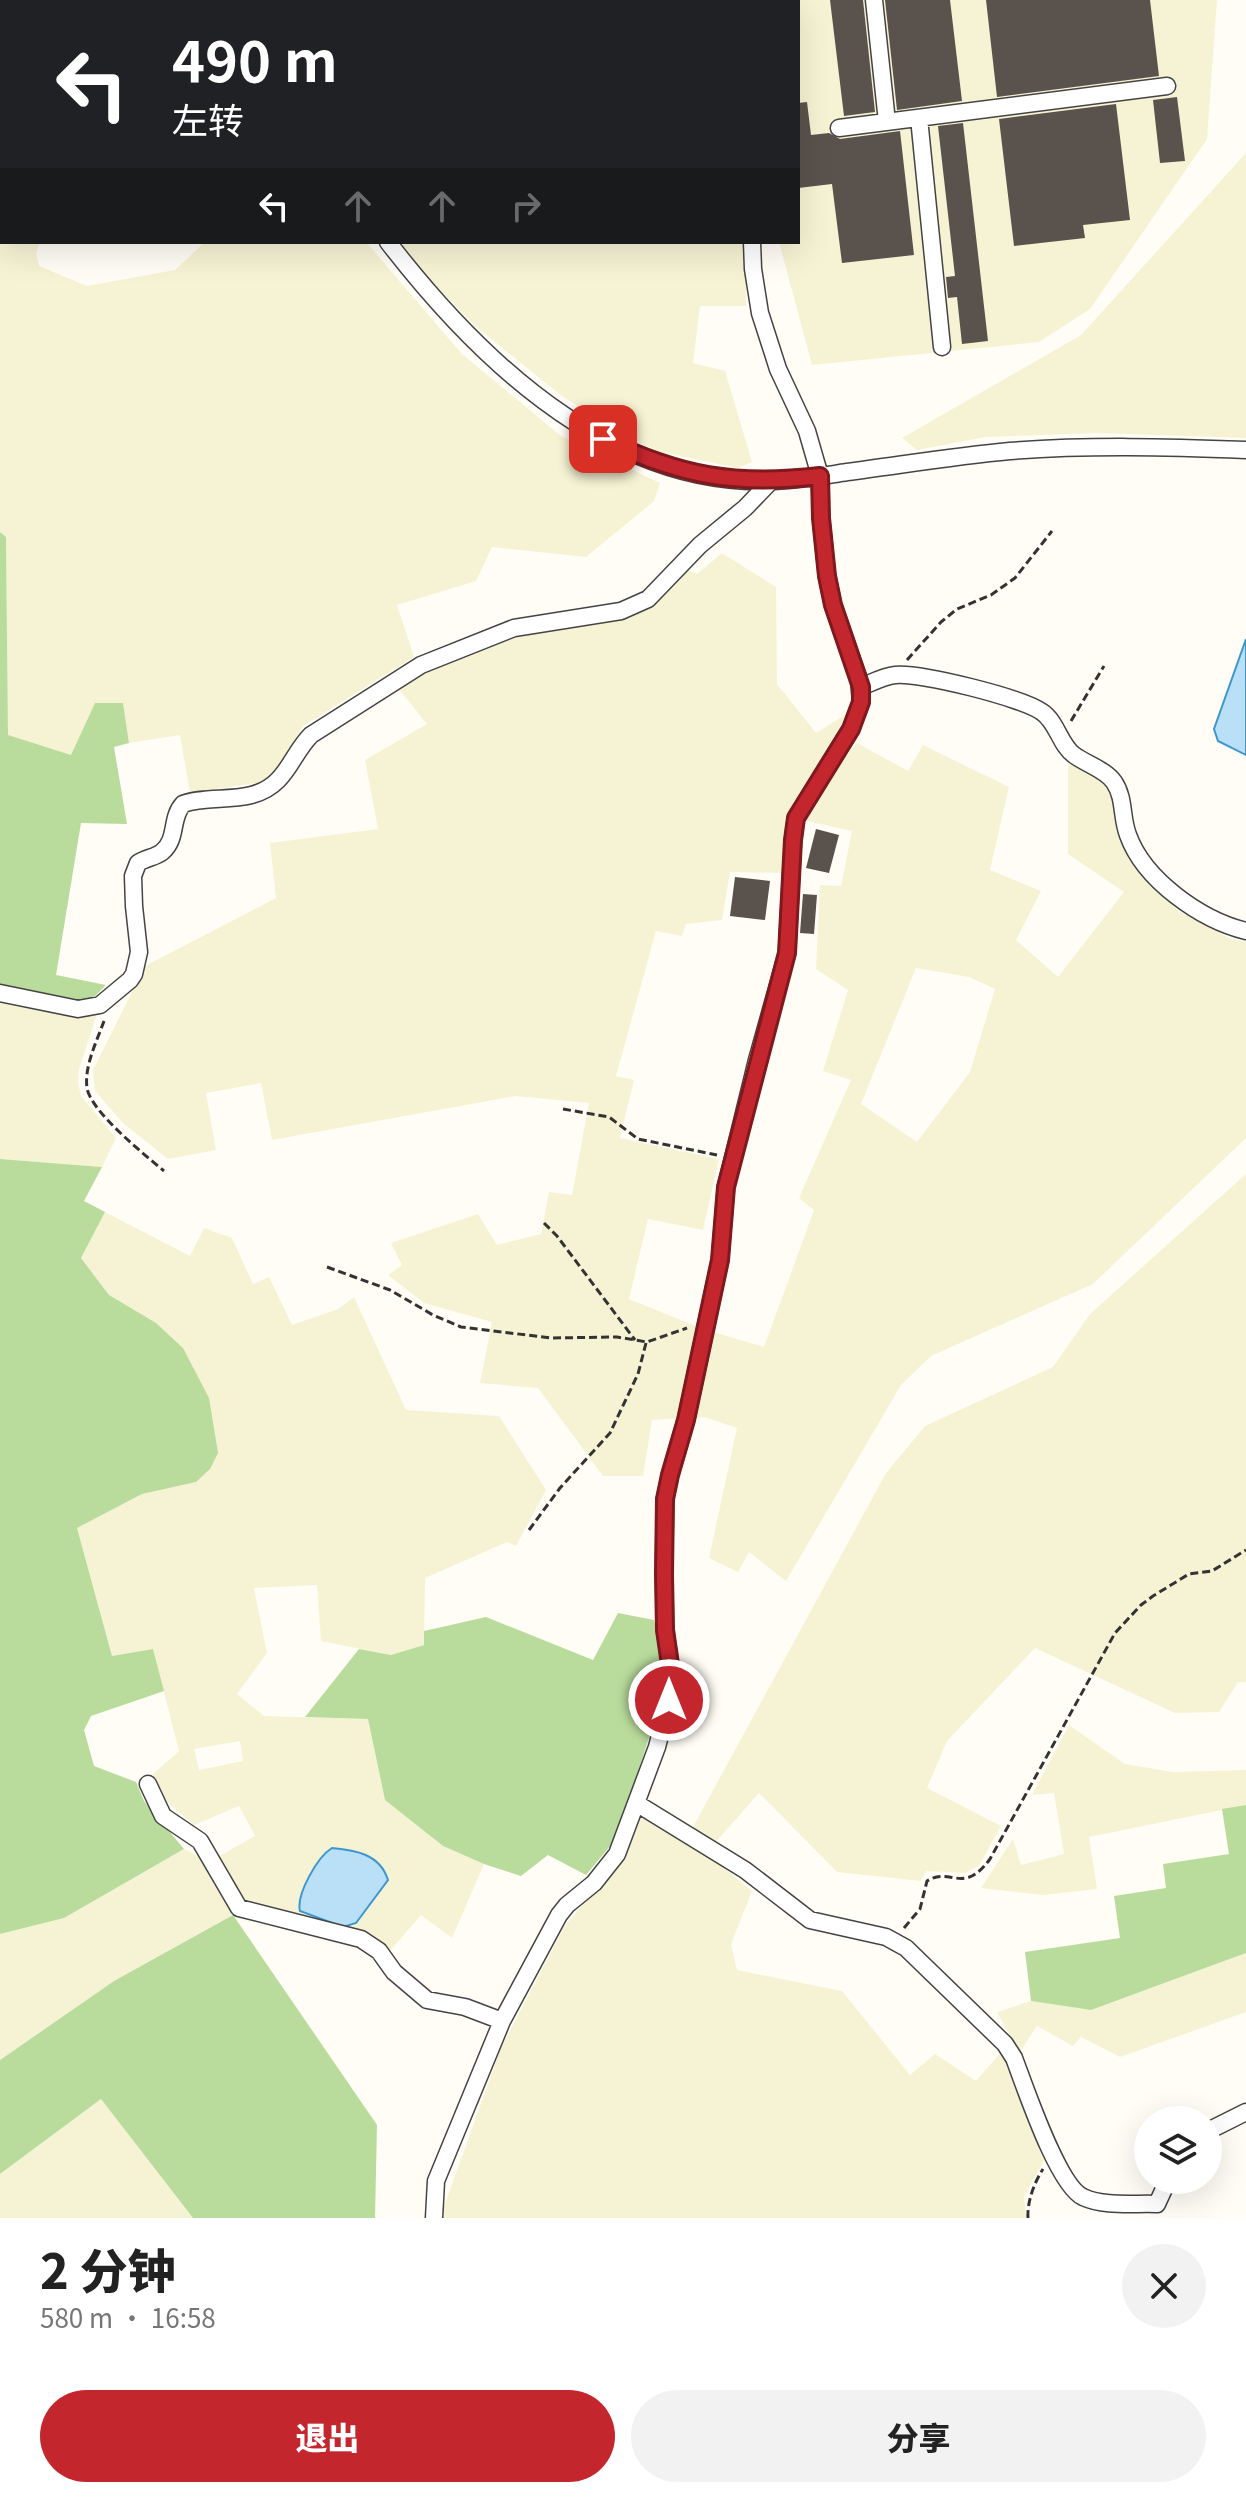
<!DOCTYPE html>
<html lang="zh">
<head>
<meta charset="utf-8">
<style>
  :root { --surface:#fff; --page:#f2f2f2; --text:#222; --muted:#767676; --accent:#c4262e }
  body { margin:0; font-family:Georgia,"Noto Sans SC",serif; background:var(--page); color:var(--text); height:100vh; display:flex; flex-direction:column; font-size:30px; white-space:nowrap }
  * { box-sizing:border-box; margin:0 }
  p { font-size:26px; color:var(--muted) }
  .icon { flex:none; width:44px; height:44px; fill:none; stroke:currentColor; stroke-width:2; stroke-linecap:round; stroke-linejoin:round }
  .map { position:relative; height:2218px; overflow:hidden }
  .drawer { display:flex; flex-direction:column; background:var(--surface); flex:1 }
  .drawer>* { flex:none }
  .top-card { position:absolute; left:0px; top:0px; width:800px; height:244px; box-shadow:0 8px 32px #0002; background:#202124; color:#fff; overflow:hidden }
  .controls { position:absolute; left:1134px; top:2106px; display:grid; gap:16px }
  .controls a { display:grid; place-items:center; width:88px; height:88px; border-radius:50%; background:var(--surface); box-shadow:0 8px 32px #0002; font-size:40px }
  .pin { position:absolute; display:grid; place-items:center; width:68px; height:68px; color:#fff; margin:-34px; border-radius:16px; box-shadow:0 4px 12px #0006 }
  .me { position:absolute; width:88px; margin:-44px; rotate:0deg; stroke-linejoin:round; filter:drop-shadow(0 0 6px #0008) }
  .turn { display:flex; align-items:center; gap:28px; height:168px; padding:0 40px; font-size:36px }
  .turn .icon { width:104px; height:104px; stroke-width:2.5 }
  .turn b { display:block; font-size:56px; line-height:68px }
  .lanes { display:flex; align-items:center; height:76px; padding:0 40px; background:#0003; justify-content:center; gap:40px; direction:ltr }
  .lanes .off { opacity:.35 }
  .round { display:grid; place-items:center; flex:none; width:84px; height:84px; border-radius:42px; background:var(--page) }
  .head { display:flex; align-items:center; justify-content:space-between; height:136px; padding:0 40px }
  h1 { font-size:48px; font-weight:800; line-height:60px }
  .cta { display:flex; gap:16px; margin-top:auto; padding:16px 40px }
  .cta a { flex:1; height:92px; border-radius:48px; background:var(--accent); color:#fff; font-size:32px; font-weight:800; line-height:92px; text-align:center }
  .cta a+a { background:var(--page); color:var(--text) }
  .map>svg:first-child { display:block }
  .farmland { fill:#f6f3d4; fill-rule:evenodd }
  .forest { fill:#b9dc9c }
  .water { fill:#b9e0f7; stroke:#3f96cf; stroke-width:2 }
  .building { fill:#5a524d }
  .lines { fill:none; stroke-linecap:round; stroke-linejoin:round }
  .minor-casing { stroke:#444; stroke-width:19 }
  .path { stroke:#333; stroke-width:3; stroke-dasharray:8 4; stroke-linecap:butt }
  .minor { stroke:#fff; stroke-width:16 }
  .route-casing { stroke:#7f191e; stroke-width:20 }
  .route { stroke:#c4262e; stroke-width:14 }
</style>
</head>
<body>
<div class="map">
<svg width="1246" height="2218" viewBox="0 0 1246 2218">
  <rect width="100%" height="100%" fill="#fffdf5"/>
  <path class="farmland" d="M0,0H123L2,2V242H40L36,253L39,266L87,286L175,270L205,242H366L462,354L561,436L660,483L654,501L586,557L492,547L476,581L397,605L414,657L303,726L278,767L263,782L190,793L180,735L129,743L123,703H95L71,756L8,736L6,537L0,532Z
    M140,0H284V2H144Z
    M666,0H1217L1207,139L1090,309L1039,342L812,365L779,242H798V2Z
    M1246,153V438L1097,433L986,437L917,450L902,438L1081,335Z
    M399,242H747L746,306H700L693,363L725,371L752,462L738,468L661,452L644,445L563,397L473,324L406,255Z
    M722,553L776,587L777,684L816,733L848,713L799,796L784,873L730,872L722,920L686,924L682,936L656,931L616,1076L634,1080L620,1138L719,1159L703,1230L648,1219L629,1299L698,1327L682,1418L652,1420L643,1476H603L538,1388L480,1383L492,1322L424,1303L388,1275L402,1265L391,1243L478,1214L497,1245L541,1234L549,1192L572,1195L589,1103L516,1096L272,1140L261,1083L206,1093L216,1150L168,1159L123,1123L95,1091L93,1070L145,966L276,898L270,843L378,829L365,760L427,724L399,689L421,671L505,638L610,619L656,603L686,569L697,574Z
    M857,743L908,771L923,745L1009,787L990,870L1041,891L1016,940L1058,977L1124,892L1068,854V764L1108,780L1116,803L1125,849L1178,911L1229,938L1246,942V1138L1093,1284L931,1356L901,1385L786,1581L749,1552L738,1572L709,1558L737,1428L704,1417L695,1418L713,1332L764,1347L814,1210L799,1198L851,1080L823,1071L848,990L816,969L820,885L841,886L852,831L806,821L822,786ZM916,968L969,977L995,989L970,1072L917,1142L861,1104Z
    M0,997L69,1016L97,1014L79,1069L78,1083L81,1096L116,1138L102,1167L0,1159Z
    M1246,1174V1682H1238L1219,1712L1175,1713L1035,1648L947,1741L927,1788L1001,1826L979,1866L965,1873L926,1871L921,1881L837,1872L759,1793L714,1844L693,1827L886,1473L925,1426L1053,1367L1090,1314Z
    M105,1212L190,1256L204,1228L232,1238L253,1284L269,1277L292,1325L338,1309L354,1297L406,1410L499,1416L546,1490L516,1546L507,1542L425,1578L424,1645L391,1655L321,1641L317,1585L254,1588L267,1653L237,1694L264,1716L368,1719L385,1800L443,1846L484,1864L452,1938L421,1915L388,1953L241,1903L216,1858L255,1836L239,1806L194,1825L167,1802L153,1774L179,1751L153,1649L112,1656L77,1528L142,1494L196,1482L124,1306L109,1295L81,1258ZM240,1741L243,1761L199,1770L194,1749Z
    M1069,1725L1125,1764L1173,1772L1246,1770V1805L1089,1837L1097,1889L1043,1895L981,1888L1013,1839L1021,1865L1064,1854L1054,1793L1032,1795Z
    M643,1815L706,1853L752,1891L731,1944L737,1970L842,1991L910,2075L935,2054L976,2081L1002,2051L1012,2064L1046,2157L1024,2196L1026,2218H442V2212L501,2048L564,1927L624,1853L633,1823Z
    M184,1849L200,1857L233,1915L114,1981L0,2060V1934L64,1918Z
    M1246,1953V2012L1120,2057L1081,2037L1073,2046L1037,2026L1019,2053L997,2012L1031,2001L1091,2010Z
    M101,2099L193,2218H0V2174Z"/>
  <path class="forest" d="M0,532L6,537L8,735L71,755L95,703H123L129,743L114,747L127,824L81,823L56,975L106,985L92,999L66,1001L0,986Z
    M0,1159L102,1167L84,1201L105,1212L81,1258L109,1295L156,1323L183,1348L209,1398L218,1453L210,1469L196,1482L142,1494L77,1528L112,1656L153,1649L164,1691L91,1716L84,1730L94,1766L136,1782L144,1801L184,1849L64,1918L0,1934Z
    M618,1613L654,1620L661,1657L660,1704L616,1839L586,1875L548,1855L521,1876L484,1864L443,1846L385,1800L368,1719L305,1717L359,1649L391,1655L424,1645V1631L486,1617L593,1660Z
    M1246,1805V1953L1091,2010L1031,2001L1025,1952L1120,1938L1114,1896L1166,1888L1163,1864L1229,1854L1222,1809Z
    M233,1915L377,2125L375,2218H193L101,2099L0,2174V2060L114,1981Z"/>
  <path class="water" d="M1246,639V755L1218,741L1214,729Z
    M332,1848C355,1850 380,1854 388,1880L356,1923L343,1927L300,1911C296,1895 317,1857 332,1848Z"/>
  <path class="building" d="M830,0H863L875,112L844,116Z
    M885,0H950L962,101L897,110Z
    M986,0H1150L1159,76L997,97Z
    M1177,97L1185,161L1160,163L1153,100Z
    M807,102L811,135L829,133L840,139L900,131L914,255L842,263L832,184L798,188V103Z
    M1116,104L1130,220L1083,225L1085,238L1014,246L999,119Z
    M963,123L988,341L962,344L957,297L948,298L946,277L955,276L938,126Z
    M816,829L839,835L829,873L806,868Z
    M735,877L770,881L765,920L730,916Z
    M803,894L817,895L814,934L800,933Z"/>
  <g class="lines">
    <g class="minor-casing">
      <path id="minor" d="M302,0V2
        M601,0V2
        M874,0L887,122
        M653,2L670,0
        M919,118L942,347
        M839,128L1167,86
        M388,242C479,360 609,486 769,481C795,481 821,476 847,472C901,465 955,456 1010,451C1088,445 1168,447 1246,450
        M861,687C871,683 884,676 895,675C919,672 1023,698 1042,712C1057,722 1060,745 1074,755C1086,764 1106,770 1114,782C1125,798 1121,817 1128,835C1144,880 1201,920 1246,931
        M0,993L78,1009L100,1005L130,980L134,974L139,952L134,906L133,876L138,863C146,858 156,857 162,852C178,839 170,818 183,804C212,793 252,807 278,780C291,767 297,749 311,735L421,665L514,628L621,611L648,599L700,545L745,508L771,481
        M148,1784L163,1816L200,1841L239,1908L361,1939L379,1951L394,1972L427,2000L465,2007L502,2021
        M636,1803L745,1870L810,1920L886,1937L906,1948L1005,2044L1014,2058C1025,2087 1058,2186 1083,2197C1104,2207 1134,2203 1157,2204L1168,2180
        M1208,2131L1246,2112
        M434,2218L436,2181L502,2021L559,1915L567,1905L594,1883L617,1854L657,1747L669,1700L672,1678L665,1630L664,1574L665,1499L670,1475L686,1420L720,1260L726,1187L757,1060L787,953L793,840L796,818L851,729L861,702L859,680L833,605L827,576L821,518L820,476L807,431L778,369L760,313L753,269L752,242"/>
    </g>
    <path class="path" d="M907,660L941,622L957,609L991,595L1015,578L1052,531
      M1071,721L1104,666
      M104,1021C97,1041 84,1066 87,1088C91,1112 145,1155 164,1171
      M563,1109L609,1117L638,1139L717,1155
      M544,1223L557,1236L635,1340
      M327,1267L390,1290L433,1315L461,1327L551,1338L617,1337L647,1342L687,1328
      M529,1530L560,1488L610,1433L638,1374L646,1343
      M904,1928L920,1909L927,1881C951,1866 963,1896 990,1859L1115,1633L1141,1605L1153,1596L1189,1574L1212,1571L1246,1550
      M1028,2218C1027,2202 1034,2183 1043,2169"/>
    <use href="#minor" class="minor"/>
  </g>
  <g class="lines">
    <g class="route-casing">
      <path id="route" d="M603,439C680,476 735,486 820,476L821,518L827,576L833,605L861,687V702L851,729L796,818L793,840L787,953L726,1187L720,1260L686,1420L670,1475L665,1499L664,1574L665,1630L672,1678L669,1700"/>
    </g>
    <use href="#route" class="route"/>
  </g>
</svg>
<div class="controls">
<a><svg class="icon" aria-label="layers" viewBox="0 0 24 24"><path d="M12 4l9 5-9 5-9-5zM3 14l9 5 9-5"/></svg></a>
</div>
<div class="pin" style="left:603px;top:439px;background:#d93025"><svg class="icon" aria-label="arrive" viewBox="0 0 24 24"><path d="M6 21V4h12l-3 4 3 4H6"/></svg></div>
<svg class="me" style="left:669px;top:1700px" viewBox="-20 -20 40 40"><circle r="17" fill="#c4262e" stroke="#fff" stroke-width="3"/><path d="M0-11L8 9 0 5-8 9z" fill="#fff"/></svg>
<div class="top-card">
<div class="turn"><svg class="icon" aria-label="left" viewBox="0 0 24 24"><path d="M17 20v-9H6M10 6l-5 5 5 5"/></svg><div><b>490 m</b>左转</div></div>
<div class="lanes"><svg class="icon" aria-label="left" viewBox="0 0 24 24"><path d="M17 20v-9H6M10 6l-5 5 5 5"/></svg><svg class="icon off" aria-label="ahead" viewBox="0 0 24 24"><path d="M12 20V5M6 11l6-6 6 6"/></svg><svg class="icon off" aria-label="ahead" viewBox="0 0 24 24"><path d="M12 20V5M6 11l6-6 6 6"/></svg><svg class="icon off" aria-label="right" viewBox="0 0 24 24"><path d="M7 20v-9h11M14 6l5 5-5 5"/></svg></div>
</div>
</div>
<section class="drawer">
<div class="head"><div><h1>2 分钟</h1><p>580 m · 16:58</p></div><a class="round"><svg class="icon" aria-label="close" viewBox="0 0 24 24"><path d="M6 6l12 12M18 6L6 18"/></svg></a></div>
<div class="cta"><a>退出</a><a>分享</a></div>
</section>
</body>
</html>
